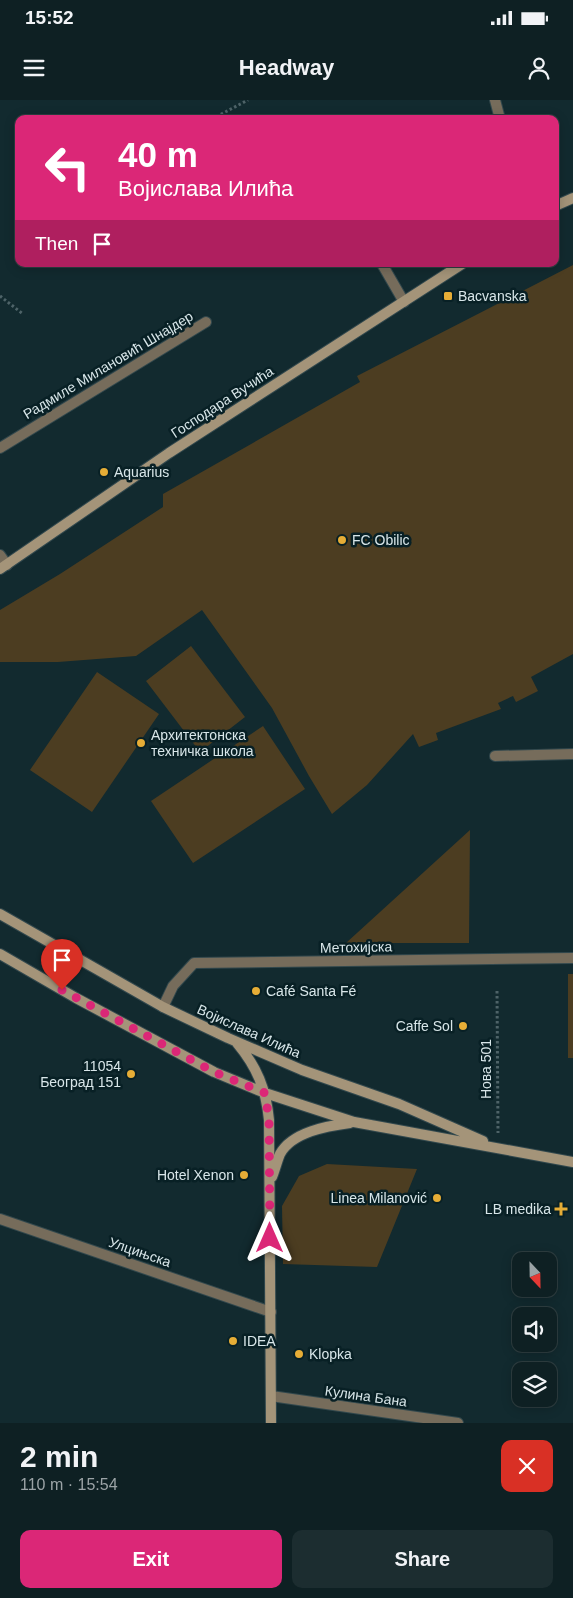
<!DOCTYPE html>
<html lang="en">
<head>
<meta charset="utf-8">
<style>
  :root { --surface:#0e2023; --page:#1c2d30; --text:#f1f3f6; --muted:#9ba3a6; --line:#2e3e41; --accent:#db2777 }
  body { margin:0; font-family:Helvetica,sans-serif; background:var(--page); color:var(--text); height:100vh; display:flex; flex-direction:column; font-size:19px; white-space:nowrap }
  * { box-sizing:border-box; margin:0 }
  p { font-size:16px; color:var(--muted) }
  .icon { flex:none; width:28px; height:28px; fill:none; stroke:currentColor; stroke-width:2; stroke-linecap:round; stroke-linejoin:round }
  .map { position:relative; height:1323px; overflow:hidden }
  .side { display:flex; flex-direction:column; background:var(--surface); flex:1 }
  .side>* { flex:none }
  .top-card { position:absolute; left:15px; top:15px; width:544px; height:152px; border-radius:10px; box-shadow:0 2px 12px #0003,0 0 0 1px var(--line); background:#db2777; color:#fff; overflow:hidden }
  .needle { width:32px; rotate:158deg }
  .buttons { position:absolute; left:512px; top:1152px; display:grid; gap:10px }
  .buttons a { display:grid; place-items:center; width:45px; height:45px; border-radius:10px; background:var(--surface); box-shadow:0 2px 12px #0003,0 0 0 1px var(--line); font-size:25px }
  .pin { position:absolute; display:grid; place-items:center; width:42px; height:42px; color:#fff; margin:-51px -21px; border-radius:50% 50% 50% 0; rotate:-45deg; box-shadow:0 0 5px #0007 }
  .pin .icon { rotate:45deg }
  .me { position:absolute; width:55px; margin:-28px; rotate:0deg; stroke-linejoin:round; filter:drop-shadow(0 0 4px #0008) }
  .turn { display:flex; align-items:center; gap:18px; height:105px; padding:0 20px; font-size:22px }
  .turn .icon { width:65px; height:65px; stroke-width:2.5 }
  .turn b { display:block; font-size:35px; line-height:42px }
  .then { display:flex; align-items:center; height:48px; padding:0 20px; background:#0003; gap:10px; font-size:19px }
  .round { display:grid; place-items:center; flex:none; width:52px; height:52px; border-radius:10px; background:var(--page) }
  .overview { display:flex; align-items:center; justify-content:space-between; height:85px; padding:0 20px }
  h1 { font-size:30px; font-weight:800; line-height:38px }
  .cta { display:flex; gap:10px; margin-top:auto; padding:10px 20px }
  .cta a { flex:1; height:58px; border-radius:10px; background:var(--accent); color:#fff; font-size:20px; font-weight:800; line-height:58px; text-align:center }
  .cta a+a { background:var(--page); color:var(--text) }
  .status { display:flex; justify-content:space-between; align-items:center; height:35px; padding:0 25px; background:var(--surface); direction:ltr }
  .status svg { height:14px; fill:currentColor }
  header { display:flex; justify-content:space-between; align-items:center; height:65px; padding:0 20px; background:var(--surface); font-size:22px; font-weight:800 }
  .map>svg:first-child { display:block }
  .green { fill:#4c3d21 }
  .lines { fill:none; stroke-linecap:round; stroke-linejoin:round }
  .lane-casing { stroke:#32484d; stroke-width:12 }
  .street-casing { stroke:#32484d; stroke-width:12 }
  .secondary-casing { stroke:#32484d; stroke-width:12 }
  .path { stroke:#4e6368; stroke-width:3; stroke-dasharray:2.5 2.5; stroke-linecap:butt }
  .lane { stroke:#766c5b; stroke-width:10 }
  .street { stroke:#766c5b; stroke-width:10 }
  .secondary { stroke:#a49479; stroke-width:10 }
  .route { stroke:#db2777; stroke-width:9; stroke-dasharray:0 16.2 }
  .poi-dot { fill:#e6ad36; stroke:#082025; stroke-width:2 }
  .labels { text-anchor:middle; dominant-baseline:central; stroke-width:5; stroke-linejoin:round; paint-order:stroke }
  .poi-label { font-size:14px; fill:#d8e6e9; stroke:#082025; text-anchor:start }
  .street-label { font-size:14px; fill:#d8e6e9; stroke:#082025 }
</style>
</head>
<body>
<div class="status"><b>15:52</b><svg viewBox="0 0 49 12"><path d="M0 12V9h3v3zM5 12V6h3v6zM10 12V3h3v9zM15 12V0h3v12zM26 1h20v11H26zM47 4h2v5h-2z"/></svg></div>
<header><svg class="icon" aria-label="menu" viewBox="0 0 24 24"><path d="M4 6h16M4 12h16M4 18h16"/></svg>Headway<svg class="icon" aria-label="person" viewBox="0 0 24 24"><circle cx="12" cy="8" r="4"/><path d="M4 21q1-7 8-7t8 7"/></svg></header>
<div class="map">
<svg width="573" height="1323" viewBox="0 0 573 1323">
  <rect width="100%" height="100%" fill="#122a2f"/>
  <path class="green" d="M573,165V554L531,577L538,591L516,602L513,596L498,603L501,609L436,633L438,640L419,647L413,634L367,685L332,714L309,676L272,608L202,510L136,556L58,562H0V510L60,474L163,407V394L360,282L357,276Z
    M191,546L245,617L200,652L146,581Z
    M97,572L159,614L92,712L30,670Z
    M263,626L305,689L193,763L151,701Z
    M470,730L469,843H346Z
    M568,874H573V958H568Z
    M327,1064L417,1069L377,1167L283,1164L282,1106L299,1076Z"/>
  <g class="lines">
    <g class="lane-casing">
      <path id="lane" d="M382,164L404,202"/>
    </g>
    <g class="street-casing">
      <path id="street" d="M495,0L500,19
        M0,348L206,222
        M0,455L7,465
        M495,656L573,654
        M163,907L173,886L194,863L573,858
        M0,1119L271,1212
        M271,1296L458,1323"/>
    </g>
    <g class="secondary-casing">
      <path id="secondary" d="M555,106L573,98
        M0,469L169,353L462,164
        M0,814L163,907L228,938L302,970L399,1004L483,1041
        M0,854L76,898L214,972L265,993L354,1022L573,1062
        M237,943C257,967 266,989 269,1020L271,1323
        M272,1077C275,1070 277,1061 280,1054C292,1032 327,1026 350,1023"/>
    </g>
    <path class="path" d="M212,19L248,0
      M265,19L273,16H293L296,19
      M0,196L23,214
      M497,891L498,1033"/>
    <use href="#lane" class="lane"/>
    <use href="#street" class="street"/>
    <use href="#secondary" class="secondary"/>
  </g>
  <g class="lines">
    <path class="route" d="M62,890L214,972L265,993L269,1020L270,1138"/>
  </g>
  <g class="poi-dot">
    <rect x="443" y="191" width="10" height="10" rx="2.5"/>
    <circle cx="104" cy="372" r="5"/>
    <circle cx="342" cy="440" r="5"/>
    <circle cx="141" cy="643" r="5"/>
    <circle cx="256" cy="891" r="5"/>
    <circle cx="463" cy="926" r="5"/>
    <circle cx="131" cy="974" r="5"/>
    <circle cx="244" cy="1075" r="5"/>
    <circle cx="437" cy="1098" r="5"/>
    <path d="M558.5 1101.5h5v5h5v5h-5v5h-5v-5h-5v-5h5z"/>
    <circle cx="233" cy="1241" r="5"/>
    <circle cx="299" cy="1254" r="5"/>
  </g>
  <g class="labels">
    <g class="poi-label">
      <text x="458" y="196">Bacvanska</text>
      <text x="114" y="372">Aquarius</text>
      <text x="352" y="440">FC Obilic</text>
      <text x="151" y="635">Архитектонска<tspan x="151" dy="16">техничка школа</tspan></text>
      <text x="266" y="891">Café Santa Fé</text>
      <text x="453" y="926" text-anchor="end">Caffe Sol</text>
      <text x="121" y="966" text-anchor="end">11054<tspan x="121" dy="16">Београд 151</tspan></text>
      <text x="234" y="1075" text-anchor="end">Hotel Xenon</text>
      <text x="427" y="1098" text-anchor="end">Linea Milanović</text>
      <text x="551" y="1109" text-anchor="end">LB medika</text>
      <text x="243" y="1241">IDEA</text>
      <text x="309" y="1254">Klopka</text>
    </g>
    <g class="street-label">
      <text transform="translate(108 265) rotate(-31)">Радмиле Милановић Шнајдер</text>
      <text transform="translate(222 302) rotate(-33)">Господара Вучића</text>
      <text transform="translate(356 847) rotate(-1)">Метохијска</text>
      <text transform="translate(249 931) rotate(24)">Војислава Илића</text>
      <text transform="translate(486 969) rotate(-90)">Нова 501</text>
      <text transform="translate(140 1152) rotate(19)">Улцињска</text>
      <text transform="translate(366 1296) rotate(8)">Кулина Бана</text>
    </g>
  </g>
</svg>
<div class="buttons">
<a><svg class="needle" viewBox="-14 -14 28 28"><path d="M0-13l5 13h-10z" fill="#e53935"/><path d="M0 13l5-13h-10z" fill="#9ba3a6"/></svg></a>
<a><svg class="icon" aria-label="sound" viewBox="0 0 24 24"><path d="M4 9h4l5-4v14l-5-4H4zM17 9q2 3 0 6"/></svg></a>
<a><svg class="icon" aria-label="layers" viewBox="0 0 24 24"><path d="M12 4l9 5-9 5-9-5zM3 14l9 5 9-5"/></svg></a>
</div>
<div class="pin" style="left:62px;top:890px;background:#d93025"><svg class="icon" aria-label="arrive" viewBox="0 0 24 24"><path d="M6 21V4h12l-3 4 3 4H6"/></svg></div>
<svg class="me" style="left:270px;top:1138px" viewBox="-20 -20 40 40"><path d="M0-17L14 15 0 8-14 15z" fill="#db2777" stroke="#fff" stroke-width="4"/></svg>
<div class="top-card">
<div class="turn"><svg class="icon" aria-label="left" viewBox="0 0 24 24"><path d="M17 20v-9H6M10 6l-5 5 5 5"/></svg><div><b>40 m</b>Војислава Илића</div></div>
<div class="then">Then<svg class="icon" aria-label="arrive" viewBox="0 0 24 24"><path d="M6 21V4h12l-3 4 3 4H6"/></svg></div>
</div>
</div>
<section class="side">
<div class="overview"><div><h1>2 min</h1><p>110 m · 15:54</p></div><a class="round" style="background:#d93025;color:#fff"><svg class="icon" aria-label="close" viewBox="0 0 24 24"><path d="M6 6l12 12M18 6L6 18"/></svg></a></div>
<div class="cta"><a>Exit</a><a>Share</a></div>
</section>
</body>
</html>
